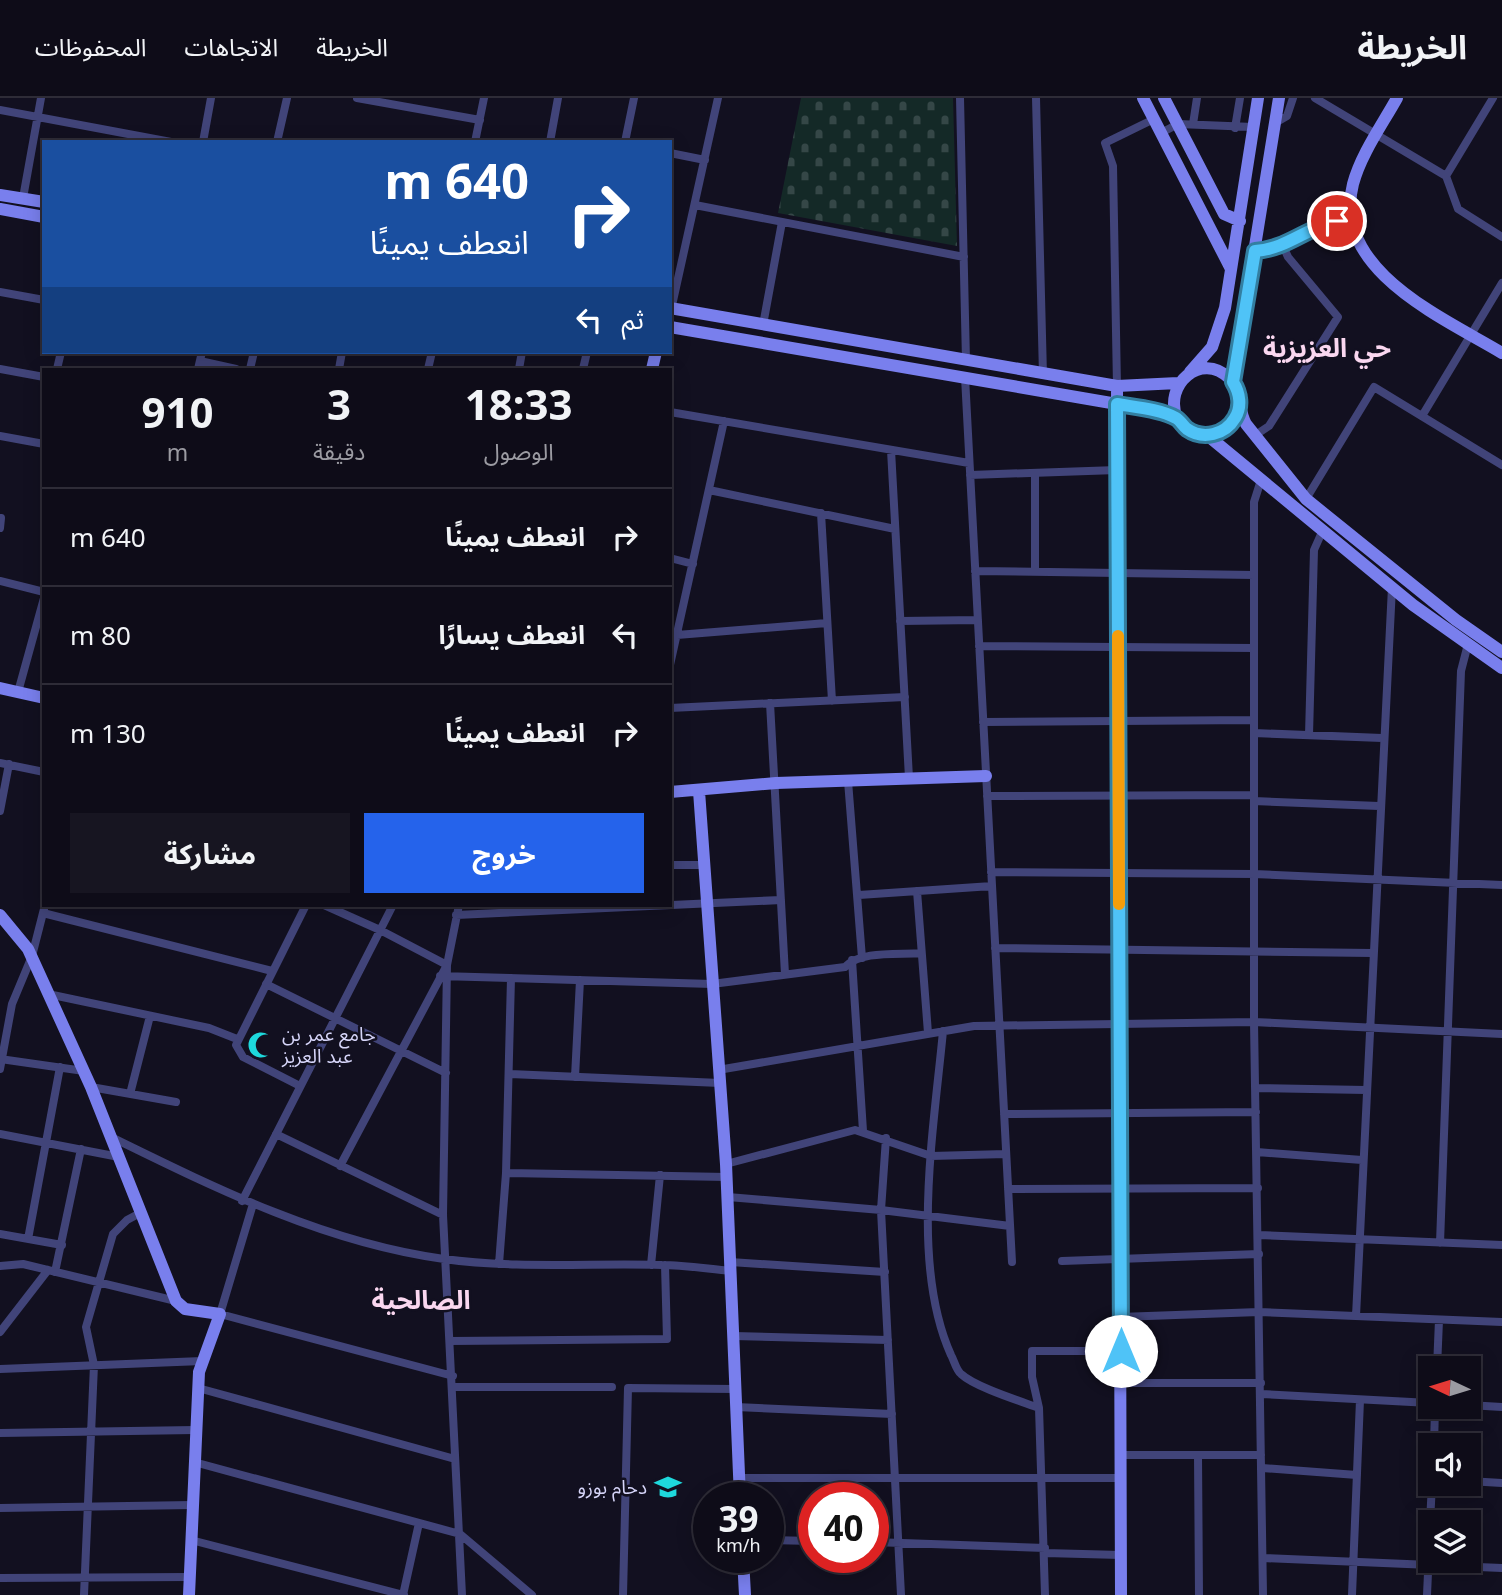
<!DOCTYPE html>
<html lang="ar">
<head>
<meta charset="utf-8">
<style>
  :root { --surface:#0e0c18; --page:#171521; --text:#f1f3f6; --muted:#9b9ba2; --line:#2e2c37; --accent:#2563eb }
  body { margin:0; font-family:"Noto Sans","Noto Sans Arabic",sans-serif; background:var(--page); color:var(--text); direction:rtl; height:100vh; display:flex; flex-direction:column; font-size:26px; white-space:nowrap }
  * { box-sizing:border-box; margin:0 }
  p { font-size:23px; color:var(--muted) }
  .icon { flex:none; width:38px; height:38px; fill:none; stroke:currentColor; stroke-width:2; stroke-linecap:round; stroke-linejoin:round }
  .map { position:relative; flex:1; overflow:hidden; direction:ltr }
  .drawer { position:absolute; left:42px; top:270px; width:630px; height:539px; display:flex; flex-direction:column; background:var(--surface); border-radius:0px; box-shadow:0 4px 18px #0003,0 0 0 2px var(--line); direction:rtl }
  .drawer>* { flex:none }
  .guide { position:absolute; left:42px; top:42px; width:630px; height:214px; border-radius:0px; box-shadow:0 4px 18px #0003,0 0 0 2px var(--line); direction:rtl; background:#1a4fa0; color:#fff; overflow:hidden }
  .needle { width:46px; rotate:274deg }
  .fabs { position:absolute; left:1418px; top:1258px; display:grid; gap:14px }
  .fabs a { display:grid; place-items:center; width:63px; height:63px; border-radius:0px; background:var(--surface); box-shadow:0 4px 18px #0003,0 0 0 2px var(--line); font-size:35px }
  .speed { position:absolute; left:693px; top:1384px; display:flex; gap:14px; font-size:35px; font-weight:700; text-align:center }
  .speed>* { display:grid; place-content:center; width:91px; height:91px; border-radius:50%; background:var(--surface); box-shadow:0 4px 18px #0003,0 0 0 2px var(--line); line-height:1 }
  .speed small { font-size:18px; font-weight:400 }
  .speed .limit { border:10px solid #d22; background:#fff; color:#111 }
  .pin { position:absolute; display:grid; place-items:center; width:60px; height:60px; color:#fff; margin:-30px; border:4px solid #fff; border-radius:50%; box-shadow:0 2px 7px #0007 }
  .me { position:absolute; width:77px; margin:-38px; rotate:0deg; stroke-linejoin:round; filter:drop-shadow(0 0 5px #0008) }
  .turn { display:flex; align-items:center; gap:24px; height:147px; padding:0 28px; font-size:32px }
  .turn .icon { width:91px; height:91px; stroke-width:2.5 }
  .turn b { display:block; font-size:49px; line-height:60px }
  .then { display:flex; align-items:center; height:66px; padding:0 28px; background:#0003; gap:14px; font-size:26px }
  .eta { display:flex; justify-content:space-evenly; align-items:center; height:119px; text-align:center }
  .eta b { font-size:42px; font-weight:700; line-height:49px }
  .button { display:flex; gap:14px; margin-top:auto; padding:14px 28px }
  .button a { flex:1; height:80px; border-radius:0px; background:var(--accent); color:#fff; font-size:28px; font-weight:700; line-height:80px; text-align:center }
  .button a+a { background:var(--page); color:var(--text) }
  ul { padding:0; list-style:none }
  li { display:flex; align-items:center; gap:21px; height:98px; padding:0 28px; border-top:2px solid var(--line) }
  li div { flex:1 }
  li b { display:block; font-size:26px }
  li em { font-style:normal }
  header { display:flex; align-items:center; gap:42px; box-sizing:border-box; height:98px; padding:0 35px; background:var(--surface); border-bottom:2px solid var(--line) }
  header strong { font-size:33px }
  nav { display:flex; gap:38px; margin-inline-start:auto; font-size:24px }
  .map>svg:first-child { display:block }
  .cemetery { fill:url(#cemetery-stones) }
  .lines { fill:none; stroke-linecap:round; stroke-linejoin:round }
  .street { stroke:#414479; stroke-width:8 }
  .secondary { stroke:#797fed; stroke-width:12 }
  .route-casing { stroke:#337fa1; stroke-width:18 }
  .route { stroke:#4fc3f7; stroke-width:12 }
  .slow { stroke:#f59e0b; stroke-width:12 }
  .labels { text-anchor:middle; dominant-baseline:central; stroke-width:5; stroke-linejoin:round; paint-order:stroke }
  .poi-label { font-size:19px; fill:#d6d5f9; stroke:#121020; text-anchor:start }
  .district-label { font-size:26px; font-weight:bold; fill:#fad7f0; stroke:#121020 }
</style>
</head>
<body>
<header>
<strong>الخريطة</strong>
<nav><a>الخريطة</a><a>الاتجاهات</a><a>المحفوظات</a></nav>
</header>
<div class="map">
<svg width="1502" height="1497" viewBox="0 0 1502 1497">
  <defs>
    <pattern id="cemetery-stones" width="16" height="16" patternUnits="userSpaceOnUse" patternTransform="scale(1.75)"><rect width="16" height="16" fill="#142927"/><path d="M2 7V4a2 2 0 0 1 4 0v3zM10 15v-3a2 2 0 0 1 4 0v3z" fill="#354747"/></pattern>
  </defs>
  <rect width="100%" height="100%" fill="#121020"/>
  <path class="cemetery" d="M801,0H953L957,148L778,115Z"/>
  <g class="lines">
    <path class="street" d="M357,0L480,22
      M960,0L966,263
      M1036,0L1043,277
      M1315,0L1446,78L1458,111L1502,139
      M0,12L171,44
      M1275,25L1287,18L1293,0
      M1193,26L1197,0
      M1235,30L1240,0
      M1161,35L1178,26L1253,29
      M203,44L211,0
      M277,44L287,0
      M475,44L484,0
      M550,44L558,0
      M625,44L634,0
      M670,55L705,62
      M1446,78L1493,0
      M23,100L41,0
      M695,107L964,159
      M1255,153L1283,148L1322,126L1352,119
      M0,194L44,202
      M671,212L718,0
      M763,227L782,124
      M200,263L236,271
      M0,271L44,279
      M57,271L61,254
      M198,271L202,254
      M250,271L254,254
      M339,271L342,254
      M428,271L432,254
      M519,271L522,254
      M583,271L587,254
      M965,279L1012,1164
      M1117,288L1113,68L1105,45L1154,21
      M670,314L969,365
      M1422,318L1502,185
      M0,338L44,346
      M1254,338L1269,328L1338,219L1288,159L1283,148
      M891,352L909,680
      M1035,375V474
      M970,377L1117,372
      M1261,382L1254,404V924L1263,1497
      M709,392L895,431
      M1306,401L1374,289L1502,367
      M821,415L832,603
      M0,430L1,420
      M670,460L693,466
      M975,473L1254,477
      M0,483L44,494
      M900,523L978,522
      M677,537L827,525
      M979,548L1254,550
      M670,567L724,323
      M18,594L44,500
      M770,605L785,876
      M670,610L905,599
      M983,624L1254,622
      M1254,635L1382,640
      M1309,637L1314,452L1322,434
      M0,665L44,674
      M848,683L862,860
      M987,698L1254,697
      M1254,703L1379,708
      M0,713L9,666
      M670,767H705
      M991,774L1254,776L1502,787
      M917,793L928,935
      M859,797L992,788
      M324,807L380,832L447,867L340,1068
      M459,807L447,867L443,1117L462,1497
      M43,815L272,873
      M456,817L781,802
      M995,850L1372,855
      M852,862L863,1033
      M440,878L712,886L845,869C860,852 900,857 921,855
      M266,886L446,975
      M48,896L209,930L237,941
      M943,933C934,1030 910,1166 951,1257C954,1262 956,1272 961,1276C975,1289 1020,1303 1039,1310L1045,1497
      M0,961L84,973
      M0,971L12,906L32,858L45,807
      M718,972L974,928L1254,924L1502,936
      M510,976L720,985
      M575,979L580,882
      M300,988L243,959L236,947L306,807
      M91,989L176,1004
      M1255,990L1366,992
      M130,996L150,918
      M1004,1016L1256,1014
      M0,1036L119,1059
      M276,1036L443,1117
      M111,1039C217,1091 326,1145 444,1161C516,1171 590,1165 662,1167C685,1167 708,1171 731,1173
      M886,1040L881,1112L901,1497
      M1257,1054L1362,1062
      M726,1066L855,1032L931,1058L1006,1056
      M506,1075L727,1079
      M1008,1091L1258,1090
      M728,1099L881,1112L1010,1128
      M242,1103L393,807
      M253,1106L220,1216L453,1278
      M0,1136L62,1147
      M1259,1137L1502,1147
      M28,1141L60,969
      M1440,1145L1461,573L1468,546
      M1062,1163L1259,1156
      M730,1164L885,1174
      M499,1166L506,1075L511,880
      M651,1167L660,1077
      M0,1168L23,1166L176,1203
      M55,1174L81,1051
      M1356,1218L1392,489
      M1120,1219L1259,1214L1502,1224
      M0,1234L48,1172
      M734,1238L888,1242
      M450,1243L667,1241L665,1167
      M1437,1270L1439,1222
      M0,1271L202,1263
      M1121,1285H1261
      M453,1289H612
      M198,1290L455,1361
      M1261,1296L1430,1305
      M1468,1307L1502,1309
      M736,1309L892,1316
      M1039,1310L1032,1279V1253H1120
      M0,1335L195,1332
      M1434,1348L1435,1309
      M1121,1357H1261
      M1198,1357L1199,1497
      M194,1364L460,1436L532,1497
      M1262,1370L1357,1377
      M739,1380H1121
      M1468,1383L1502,1385
      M0,1410L192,1407
      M1430,1424L1432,1386
      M191,1442L404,1497
      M768,1442L814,1443
      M873,1444L1045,1450
      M1045,1455L1121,1457
      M1263,1460L1502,1470
      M0,1480L190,1479
      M84,1497L94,1267L86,1229L113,1136L127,1122L142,1114
      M403,1497L419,1425
      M623,1497L628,1290L735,1291
      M1352,1497L1360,1302
      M1427,1497L1430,1431"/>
    <path class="secondary" d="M1143,0L1231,171
      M1164,0L1224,116L1240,123
      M1397,0C1382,27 1361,56 1353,86C1331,172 1444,220 1502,255
      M0,97L44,104
      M0,111L44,119
      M670,210L1117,288L1178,285
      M670,229L1117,306L1177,320
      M652,271L656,254
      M1190,274L1212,249L1225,210L1258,0
      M1233,284L1279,0
      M1117,288L1121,1497
      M1238,313C1227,341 1194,345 1177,320C1163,287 1201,253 1229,280C1243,293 1237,311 1246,326L1306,401L1456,522L1502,554
      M1207,337L1413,507L1502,570
      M0,590L44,600
      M699,693L726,1066L740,1400
      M670,694L776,685L986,678
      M0,817L28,851L91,989L176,1203L185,1211L220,1216L199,1274L189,1497
      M743,1460L745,1497"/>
  </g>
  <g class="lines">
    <g class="route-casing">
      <path id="route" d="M1121,1253L1117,306C1134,309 1160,311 1176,320C1180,322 1183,328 1187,331C1203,342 1225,337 1235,320C1242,309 1240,295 1233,284L1255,153C1287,151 1307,129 1337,123"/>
    </g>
    <use href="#route" class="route"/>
    <path class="slow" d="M1118,538L1119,806"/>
  </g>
  <defs>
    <g id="mosque-bare" transform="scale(2.1)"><path d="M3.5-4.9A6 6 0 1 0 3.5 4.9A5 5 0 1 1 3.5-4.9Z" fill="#1ed8dc" stroke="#121020" stroke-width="2.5" paint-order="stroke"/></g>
    <g id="school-bare" transform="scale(2.1)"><path d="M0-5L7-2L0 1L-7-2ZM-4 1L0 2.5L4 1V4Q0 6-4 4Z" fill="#1ed8dc" stroke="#121020" stroke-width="2.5" paint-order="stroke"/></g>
  </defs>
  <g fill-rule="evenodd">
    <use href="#mosque-bare" x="261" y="947"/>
    <use href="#school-bare" x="668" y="1389"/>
  </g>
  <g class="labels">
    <g class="poi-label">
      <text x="282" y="936">جامع عمر بن<tspan x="282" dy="22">عبد العزيز</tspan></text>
      <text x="647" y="1389" text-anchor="end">دحام بوزو</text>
    </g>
    <g class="district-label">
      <text x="1327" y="249">حي العزيزية</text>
      <text x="421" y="1201">الصالحية</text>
    </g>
  </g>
</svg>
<div class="fabs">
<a><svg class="needle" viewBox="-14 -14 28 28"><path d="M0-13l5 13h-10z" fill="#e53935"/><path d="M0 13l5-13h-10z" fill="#9b9ba2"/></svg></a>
<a><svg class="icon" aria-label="sound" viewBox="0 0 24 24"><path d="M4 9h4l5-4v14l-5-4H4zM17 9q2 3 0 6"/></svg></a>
<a><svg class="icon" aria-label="layers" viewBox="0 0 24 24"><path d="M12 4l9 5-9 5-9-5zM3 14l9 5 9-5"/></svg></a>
</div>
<div class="speed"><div>39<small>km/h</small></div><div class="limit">40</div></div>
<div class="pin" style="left:1337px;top:123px;background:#d93025"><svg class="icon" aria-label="arrive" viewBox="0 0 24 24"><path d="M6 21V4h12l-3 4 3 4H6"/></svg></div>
<svg class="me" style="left:1121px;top:1253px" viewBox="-20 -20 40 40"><circle r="19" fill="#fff"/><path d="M0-13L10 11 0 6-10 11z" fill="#4fc3f7"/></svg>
<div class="guide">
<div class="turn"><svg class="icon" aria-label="right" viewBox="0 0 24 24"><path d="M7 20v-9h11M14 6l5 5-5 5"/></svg><div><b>640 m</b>انعطف يمينًا</div></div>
<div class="then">ثم<svg class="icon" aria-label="left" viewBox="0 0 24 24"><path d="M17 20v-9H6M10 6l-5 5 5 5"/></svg></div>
</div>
<section class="drawer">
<div class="eta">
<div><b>18:33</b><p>الوصول</p></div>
<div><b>3</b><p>دقيقة</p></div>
<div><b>910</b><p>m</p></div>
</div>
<ul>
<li><svg class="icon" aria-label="right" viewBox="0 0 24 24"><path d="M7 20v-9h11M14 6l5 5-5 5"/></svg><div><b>انعطف يمينًا</b></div><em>640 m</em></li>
<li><svg class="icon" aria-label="left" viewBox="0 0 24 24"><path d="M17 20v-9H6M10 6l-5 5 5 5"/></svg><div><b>انعطف يسارًا</b></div><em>80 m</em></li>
<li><svg class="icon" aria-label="right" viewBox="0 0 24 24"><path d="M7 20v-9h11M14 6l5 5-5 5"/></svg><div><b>انعطف يمينًا</b></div><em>130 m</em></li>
</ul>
<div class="button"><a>خروج</a><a>مشاركة</a></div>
</section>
</div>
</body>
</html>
